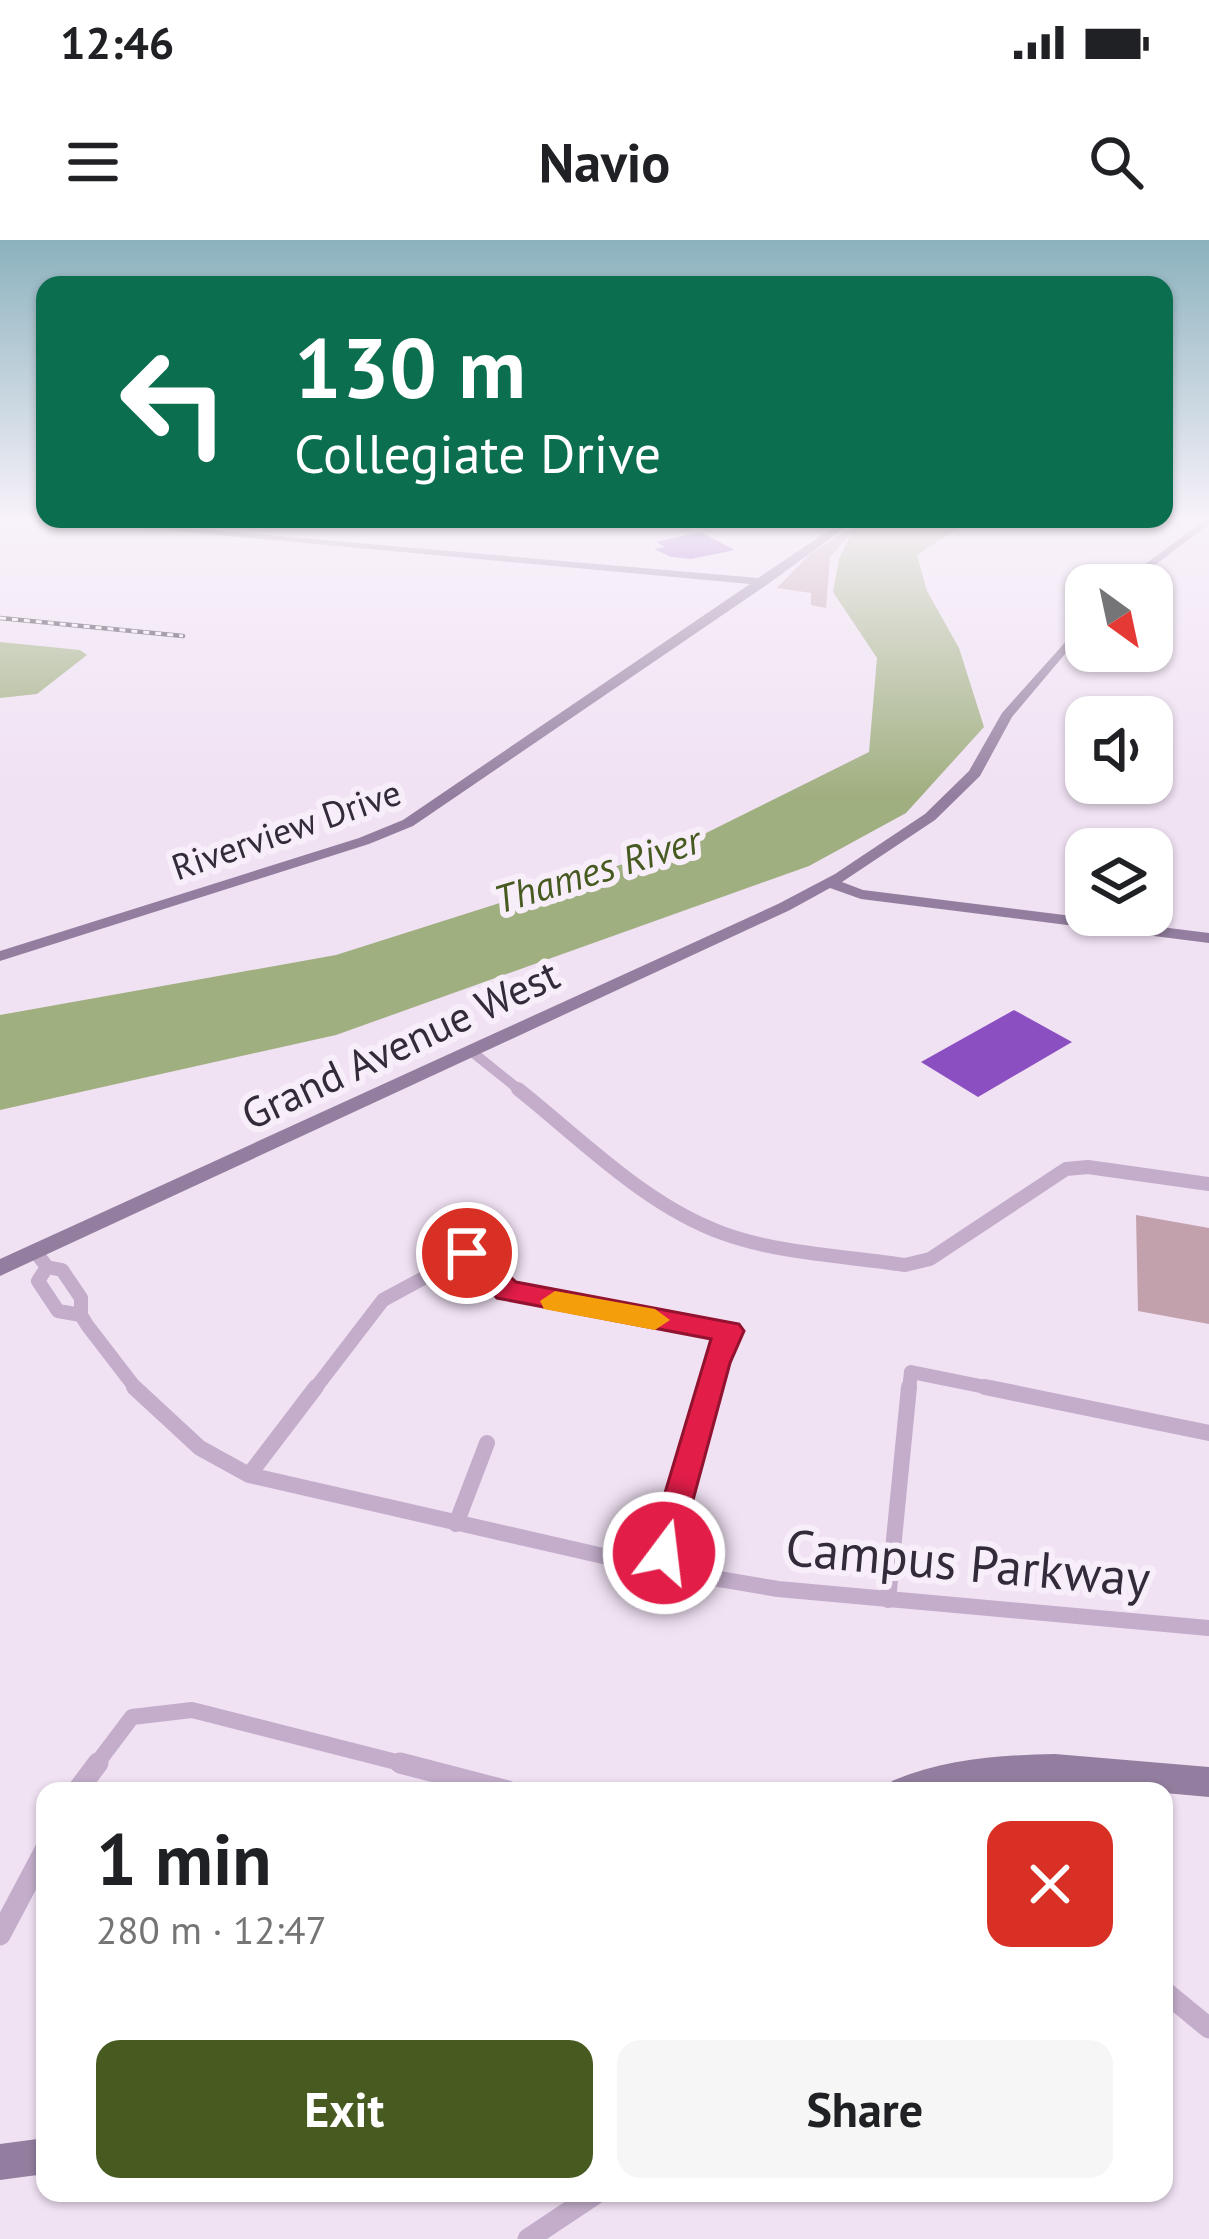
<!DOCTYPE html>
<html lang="en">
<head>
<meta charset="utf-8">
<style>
  :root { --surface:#fff; --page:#f6f6f6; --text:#202124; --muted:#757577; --accent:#475b21 }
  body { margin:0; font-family:"PT Sans",sans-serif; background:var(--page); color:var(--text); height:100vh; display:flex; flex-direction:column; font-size:45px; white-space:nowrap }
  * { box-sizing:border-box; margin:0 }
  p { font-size:39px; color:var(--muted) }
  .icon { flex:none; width:66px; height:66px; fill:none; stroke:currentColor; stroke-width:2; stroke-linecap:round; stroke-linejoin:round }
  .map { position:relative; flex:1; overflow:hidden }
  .side { position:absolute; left:36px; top:1542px; width:1137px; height:420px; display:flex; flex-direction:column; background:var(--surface); border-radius:24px; box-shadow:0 3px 9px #0004 }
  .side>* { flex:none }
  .banner { position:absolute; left:36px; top:36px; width:1137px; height:252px; border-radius:24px; box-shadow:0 3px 9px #0004; background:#0b6e4f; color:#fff; overflow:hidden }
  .needle { width:78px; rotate:147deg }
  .controls { position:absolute; left:1065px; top:324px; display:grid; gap:24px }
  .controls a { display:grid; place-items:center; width:108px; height:108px; border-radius:24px; background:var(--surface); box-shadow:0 3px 9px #0004; font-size:60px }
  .pin { position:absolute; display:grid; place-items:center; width:102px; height:102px; color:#fff; margin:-51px; border:6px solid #fff; border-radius:50%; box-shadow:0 3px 12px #0007 }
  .me { position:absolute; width:132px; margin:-66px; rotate:15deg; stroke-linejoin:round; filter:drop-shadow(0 0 9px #0008) }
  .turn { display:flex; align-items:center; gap:42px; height:252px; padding:0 60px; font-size:54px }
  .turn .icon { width:156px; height:156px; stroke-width:2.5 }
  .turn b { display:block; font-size:84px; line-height:102px }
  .round { display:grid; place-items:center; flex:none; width:126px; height:126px; border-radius:24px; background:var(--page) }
  .summary { display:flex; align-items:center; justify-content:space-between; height:204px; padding:0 60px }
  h1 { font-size:72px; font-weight:600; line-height:90px }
  .action { display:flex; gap:24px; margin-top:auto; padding:24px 60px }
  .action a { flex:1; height:138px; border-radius:24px; background:var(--accent); color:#fff; font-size:48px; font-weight:600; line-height:138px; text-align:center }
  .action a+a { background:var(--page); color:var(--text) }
  .status { display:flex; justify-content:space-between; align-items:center; height:84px; padding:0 60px; background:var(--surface); direction:ltr }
  .status svg { height:33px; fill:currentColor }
  header { display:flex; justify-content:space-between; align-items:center; height:156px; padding:0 60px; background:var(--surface); font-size:54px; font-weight:600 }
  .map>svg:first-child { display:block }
  .green { fill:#c2a1ad }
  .water { fill:#a0af80 }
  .building { fill:#8c4fc2 }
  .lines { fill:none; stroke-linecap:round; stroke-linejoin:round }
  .street-far3 { stroke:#c3adcb; stroke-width:10 }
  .street-far2 { stroke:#c3adcb; stroke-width:14 }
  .street-far1 { stroke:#c3adcb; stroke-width:16 }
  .street { stroke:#c3adcb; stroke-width:21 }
  .secondary { fill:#937e9f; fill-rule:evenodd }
  .rail-casing { stroke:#342b3a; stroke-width:4.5 }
  .rail { stroke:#f8eefa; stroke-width:3; stroke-dasharray:6; stroke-linecap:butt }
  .route { fill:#e11d48; stroke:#92132f; stroke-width:3 }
  .slow { fill:#f59e0b }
  .labels { text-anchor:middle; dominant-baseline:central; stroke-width:12; stroke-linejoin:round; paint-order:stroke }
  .far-street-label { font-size:36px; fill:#342b3a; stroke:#f8eefa }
  .far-water-label { font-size:39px; font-style:italic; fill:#475b21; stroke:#f8eefa }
  .street-label { font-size:42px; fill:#342b3a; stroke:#f8eefa }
  .near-street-label { font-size:51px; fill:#342b3a; stroke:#f8eefa }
</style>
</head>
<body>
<div class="status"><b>12:46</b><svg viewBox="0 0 49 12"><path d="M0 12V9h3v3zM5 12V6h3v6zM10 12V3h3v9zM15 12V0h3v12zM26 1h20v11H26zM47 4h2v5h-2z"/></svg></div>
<header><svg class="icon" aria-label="menu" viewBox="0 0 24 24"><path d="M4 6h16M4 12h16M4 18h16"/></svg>Navio<svg class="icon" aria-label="search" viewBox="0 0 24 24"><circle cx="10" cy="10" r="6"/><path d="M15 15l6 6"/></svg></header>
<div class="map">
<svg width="1209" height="1999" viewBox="0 0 1209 1999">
  <rect width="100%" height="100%" fill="#f0e1f3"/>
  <path class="green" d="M860,283L830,317L826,368L811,365V353L777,348L811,313Z
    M1136,975L1209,988V1084L1138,1071Z"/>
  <path class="water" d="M877,279H972L917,315L927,351L959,408L984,487L906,573L809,626L336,795L0,870V775L336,715L680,606L869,512L877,418L833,352L839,319L854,287Z
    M0,402L80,410L87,415L37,454L0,458Z"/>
  <path class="building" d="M700,292L735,310L691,319L671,317L654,309L665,307L656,302Z
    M1014,770L1072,802L978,857L921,822Z"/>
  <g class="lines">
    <path class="street-far3" d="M471,811L522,852"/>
    <path class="street-far2" d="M518,849C581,899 645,965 722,993C779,1014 846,1016 905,1025L930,1019L1066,929L1088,927L1209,944
      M35,1011L47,1027L62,1030L81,1058V1075L87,1085L137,1150
      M47,1027L38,1041L58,1071L81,1075
      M314,1150L383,1060L468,1014L497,1045L520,1055L729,1091L708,1150
      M909,1150L911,1132L1000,1150"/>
    <path class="street-far1" d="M134,1147L200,1208L249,1235L660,1329L778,1349L1209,1388
      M985,1147L1209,1193
      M249,1235L316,1147
      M456,1284L487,1203
      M660,1329L709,1147
      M888,1360L909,1147
      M95,1526L132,1477L192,1470L412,1526"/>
    <path class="street" d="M400,1523L508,1551
      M77,1551L98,1523
      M0,1695L45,1610
      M1164,1751L1209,1788
      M528,1999L597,1953"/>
    <path class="secondary" d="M11,276L83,279L758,338L846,279H857L768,344L413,586L369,604L0,721V711L359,598L403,580L750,344Z
      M1209,277V284L1129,345H1117Z
      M1086,379V389L1012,477L980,536L935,580L842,642L863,650L1209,693V703L861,659L830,648L790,670L0,1036V1019L778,664L835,634L925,574L969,531L1002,473Z
      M1055,1514L1209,1527V1557L1055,1543L961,1551H888L892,1541C944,1519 1000,1515 1055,1514Z
      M45,1898V1934L0,1940V1904Z"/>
    <g class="rail-casing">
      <path id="rail" d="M0,378L183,396"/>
    </g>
    <use href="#rail" class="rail"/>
  </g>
  <linearGradient id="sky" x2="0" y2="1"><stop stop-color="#8bb2be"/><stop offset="0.5" stop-color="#f8f2fa"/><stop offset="1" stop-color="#f8f2fa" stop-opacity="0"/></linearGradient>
  <rect width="1209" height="556" fill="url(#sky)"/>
  <path class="route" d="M467,1004L477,1007L516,1042L739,1084L744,1091L730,1123L676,1323L664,1327L652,1323L647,1313L711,1099L497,1058L454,1013Z"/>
  <path class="slow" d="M555,1051L655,1069L670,1080L655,1090L544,1069L540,1061Z"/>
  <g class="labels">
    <g class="far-street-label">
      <text transform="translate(286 589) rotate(-19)">Riverview Drive</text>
    </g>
    <g class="far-water-label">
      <text transform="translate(597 629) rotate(-17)">Thames River</text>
    </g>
    <g class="street-label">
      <text transform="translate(400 804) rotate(-25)">Grand Avenue West</text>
    </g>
    <g class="near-street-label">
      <text transform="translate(968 1322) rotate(5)">Campus Parkway</text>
    </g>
  </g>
</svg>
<div class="controls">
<a><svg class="needle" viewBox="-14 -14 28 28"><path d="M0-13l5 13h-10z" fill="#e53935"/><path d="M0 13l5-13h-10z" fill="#757577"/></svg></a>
<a><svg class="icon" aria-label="sound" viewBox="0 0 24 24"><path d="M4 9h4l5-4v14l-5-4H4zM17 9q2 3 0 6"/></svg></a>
<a><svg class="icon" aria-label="layers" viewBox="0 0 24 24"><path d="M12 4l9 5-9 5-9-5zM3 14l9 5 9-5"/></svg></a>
</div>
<div class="pin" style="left:467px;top:1013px;background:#d93025"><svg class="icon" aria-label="arrive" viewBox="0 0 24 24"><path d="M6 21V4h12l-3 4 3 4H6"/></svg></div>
<svg class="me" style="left:664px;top:1313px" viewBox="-20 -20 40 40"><circle r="17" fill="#e11d48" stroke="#fff" stroke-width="3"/><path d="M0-11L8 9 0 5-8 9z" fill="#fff"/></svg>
<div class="banner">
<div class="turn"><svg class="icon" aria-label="left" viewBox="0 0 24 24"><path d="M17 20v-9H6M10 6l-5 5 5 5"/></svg><div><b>130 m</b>Collegiate Drive</div></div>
</div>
<section class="side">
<div class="summary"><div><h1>1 min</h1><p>280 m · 12:47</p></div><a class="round" style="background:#d93025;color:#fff"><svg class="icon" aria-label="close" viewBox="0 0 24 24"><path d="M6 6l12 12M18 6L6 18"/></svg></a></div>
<div class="action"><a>Exit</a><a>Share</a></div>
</section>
</div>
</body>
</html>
